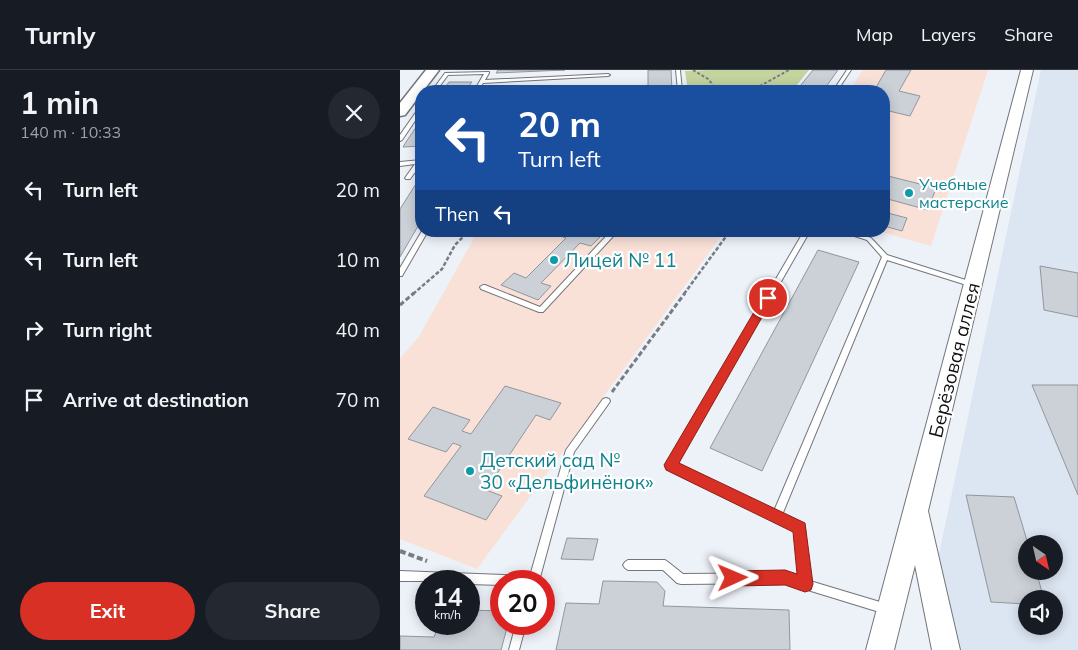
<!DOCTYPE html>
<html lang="en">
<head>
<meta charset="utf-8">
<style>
  :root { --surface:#171b24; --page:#242831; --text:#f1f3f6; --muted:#9ea1a6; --line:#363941; --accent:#d93025 }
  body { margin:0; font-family:Mulish,sans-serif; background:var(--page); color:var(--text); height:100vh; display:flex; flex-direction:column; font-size:19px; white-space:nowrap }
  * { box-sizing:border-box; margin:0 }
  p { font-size:16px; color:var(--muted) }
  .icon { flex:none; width:28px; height:28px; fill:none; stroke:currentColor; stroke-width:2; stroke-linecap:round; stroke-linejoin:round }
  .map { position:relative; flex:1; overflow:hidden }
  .drawer { display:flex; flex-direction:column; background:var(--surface); width:400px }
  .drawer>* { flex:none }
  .top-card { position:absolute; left:15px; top:15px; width:475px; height:152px; border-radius:20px; box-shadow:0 2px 12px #0003; background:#1a4fa0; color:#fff; overflow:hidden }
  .needle { width:32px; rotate:146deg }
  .controls { position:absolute; left:618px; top:465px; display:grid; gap:10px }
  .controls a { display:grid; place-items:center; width:45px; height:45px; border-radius:50%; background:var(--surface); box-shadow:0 2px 12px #0003; font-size:25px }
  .speed { position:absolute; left:15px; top:500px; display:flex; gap:10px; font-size:25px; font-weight:700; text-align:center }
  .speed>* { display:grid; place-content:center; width:65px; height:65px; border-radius:50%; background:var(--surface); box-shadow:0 2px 12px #0003; line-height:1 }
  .speed small { font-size:12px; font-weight:400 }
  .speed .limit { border:8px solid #d22; background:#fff; color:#111 }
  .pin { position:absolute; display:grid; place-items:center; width:42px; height:42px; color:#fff; margin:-21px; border:2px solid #fff; border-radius:50%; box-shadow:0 1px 5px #0007 }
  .me { position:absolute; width:55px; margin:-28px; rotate:89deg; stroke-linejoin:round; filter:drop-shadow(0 0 4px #0008) }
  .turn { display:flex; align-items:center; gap:18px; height:105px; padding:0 20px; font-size:22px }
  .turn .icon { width:65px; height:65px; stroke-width:2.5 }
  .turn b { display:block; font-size:35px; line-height:42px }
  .then { display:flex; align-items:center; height:48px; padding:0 20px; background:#0003; gap:10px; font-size:19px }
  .round { display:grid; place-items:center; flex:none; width:52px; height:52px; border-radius:26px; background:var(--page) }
  .summary { display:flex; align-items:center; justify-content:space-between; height:85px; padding:0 20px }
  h1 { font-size:30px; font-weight:700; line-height:38px }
  .cta { display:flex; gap:10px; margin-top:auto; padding:10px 20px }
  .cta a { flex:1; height:58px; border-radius:30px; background:var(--accent); color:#fff; font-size:20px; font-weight:700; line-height:58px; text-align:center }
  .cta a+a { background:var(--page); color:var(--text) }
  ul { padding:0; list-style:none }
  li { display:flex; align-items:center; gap:15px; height:70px; padding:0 20px }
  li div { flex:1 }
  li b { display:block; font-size:19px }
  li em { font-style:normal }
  header { display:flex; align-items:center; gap:30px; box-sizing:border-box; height:70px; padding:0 25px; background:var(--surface); border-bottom:1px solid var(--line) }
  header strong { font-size:24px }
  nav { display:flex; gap:28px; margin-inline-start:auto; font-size:18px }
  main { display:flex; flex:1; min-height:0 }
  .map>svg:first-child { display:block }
  .built { fill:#dce5f2; fill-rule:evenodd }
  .education { fill:#f9e1d7 }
  .green { fill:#c3d49e }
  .building { fill:#ccd1d7; stroke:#92969c }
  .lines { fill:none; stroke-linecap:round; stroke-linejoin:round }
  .service-casing { stroke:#72767c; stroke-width:2 }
  .tertiary-casing { stroke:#72767c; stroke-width:2 }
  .secondary-casing { stroke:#72767c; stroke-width:3 }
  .path-far3 { stroke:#797c80; stroke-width:2; stroke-dasharray:3 2; stroke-linecap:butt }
  .path-far2 { stroke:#797c80; stroke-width:2.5; stroke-dasharray:4 2; stroke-linecap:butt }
  .path-far1 { stroke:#797c80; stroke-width:3; stroke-dasharray:5 2.5; stroke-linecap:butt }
  .path { stroke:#797c80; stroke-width:4; stroke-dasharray:6 3; stroke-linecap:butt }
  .service { fill:#fff; fill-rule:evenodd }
  .tertiary { fill:#fff; fill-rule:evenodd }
  .secondary { fill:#fff; fill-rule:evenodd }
  .route { fill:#d93025; stroke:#8d1f18 }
  .culture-dot { fill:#0f9aa8; stroke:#fefefe; stroke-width:2 }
  .labels { text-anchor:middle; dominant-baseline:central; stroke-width:4.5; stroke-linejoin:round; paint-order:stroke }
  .far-culture-label { font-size:16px; fill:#0d838f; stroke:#fefefe; text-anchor:start }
  .culture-label { font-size:19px; fill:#0d838f; stroke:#fefefe; text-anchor:start }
  .street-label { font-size:19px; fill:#0d0f11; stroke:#fefefe }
</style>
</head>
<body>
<header>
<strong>Turnly</strong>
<nav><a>Map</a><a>Layers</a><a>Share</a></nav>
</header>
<main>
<section class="drawer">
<div class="summary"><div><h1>1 min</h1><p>140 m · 10:33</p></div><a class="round"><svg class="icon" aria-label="close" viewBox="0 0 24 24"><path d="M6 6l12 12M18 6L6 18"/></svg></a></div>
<ul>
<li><svg class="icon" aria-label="left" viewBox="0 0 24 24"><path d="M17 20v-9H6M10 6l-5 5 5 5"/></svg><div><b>Turn left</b></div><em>20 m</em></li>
<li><svg class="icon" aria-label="left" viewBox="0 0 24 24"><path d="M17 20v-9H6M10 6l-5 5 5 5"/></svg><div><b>Turn left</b></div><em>10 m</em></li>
<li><svg class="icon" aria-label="right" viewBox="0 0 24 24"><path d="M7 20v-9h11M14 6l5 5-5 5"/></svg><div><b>Turn right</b></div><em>40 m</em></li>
<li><svg class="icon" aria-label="arrive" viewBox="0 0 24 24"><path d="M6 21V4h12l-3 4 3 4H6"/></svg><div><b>Arrive at destination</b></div><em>70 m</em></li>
</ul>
<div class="cta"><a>Exit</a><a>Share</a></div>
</section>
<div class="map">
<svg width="678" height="580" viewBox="0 0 678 580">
  <rect width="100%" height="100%" fill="#edf1f8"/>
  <path class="built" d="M641,0H678V580H560L538,489ZM626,474H654V501H626ZM626,529H654V556H626Z"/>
  <path class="education" d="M463,0H588L531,176L478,161H484V21H449Z
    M78,161H325L77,499L0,469V288L18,268Z"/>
  <path class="green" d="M308,0H409L392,21H288L285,1Z"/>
  <path class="building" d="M98,0H165L96,3Z
    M248,0H271L272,21H248Z
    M413,0H438L423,21H396Z
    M486,0H511L499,21L520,26L510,46L489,41L484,51V21H474Z
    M49,12H72L65,21H42Z
    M21,50V76L3,77L6,72Z
    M484,105L536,118L528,140L484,128Z
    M21,106V151L0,187V139Z
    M484,142L507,148L502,161L484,156Z
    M158,161H185L201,166L191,176L180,173L141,213L151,216L138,230L101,215L114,203L126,208L166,168L155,164Z
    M418,180L459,192L362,401L310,378Z
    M640,196L678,203V247L644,240Z
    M632,315H678V425Z
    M105,316L161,333L150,350L136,345L86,420L102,426L86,450L24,426L61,376L53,373L46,382L8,369L33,337L70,350L62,361L71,364Z
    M566,425L614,427L628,474H626V501H636L644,529H626V534L591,532Z
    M167,468L198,469L193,490L161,489Z
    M203,511L257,512L265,521L263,536L389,540L390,580H156L166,533L199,534Z
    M69,540L101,541V554H108L101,580H0V566L34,567L39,554H69Z"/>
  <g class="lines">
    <g class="service-casing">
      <path id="service" d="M276,0H280L282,21H278Z
        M447,0H451L437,21H433Z
        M89,2V3L85,10L208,4L210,5L208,6L83,13L78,21H74L84,4L48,5L36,21H32L45,3Z
        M19,38H21V42L2,70L0,71V65Z
        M21,90V94L10,109H6L5,108L15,94L0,96V92Z
        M22,161H28L2,206H0V198Z
        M211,161H218L143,242H139L81,219L80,217L83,215H85L140,237Z
        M404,161H410L277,393L374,441L482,187L467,170L439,161H450L471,168L487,185L575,213L576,215L573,217L487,190L382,445L403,455L405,458L410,511L490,535L491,539L490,543L486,544L385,513L281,514L277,513L263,500H228L225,498L223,495L225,492L228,490H265L268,492L283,504L385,503L399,507L396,461L268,398L267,395Z
        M206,328L209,329L210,331L209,333L174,382L139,511H101V515L69,514V511H0V501L130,506L166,380L203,329Z
        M116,554H126L119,580H109Z"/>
    </g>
    <g class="tertiary-casing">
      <path id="tertiary" d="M621,0H633L528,441L560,580H532L515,495L494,580H466Z"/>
    </g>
    <g class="secondary-casing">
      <path id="secondary" d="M26,0H39L5,45L0,46V33Z"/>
    </g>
    <path class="path-far3" d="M293,0L308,9L318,21
      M351,21L389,0"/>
    <path class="path-far2" d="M13,224L42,199L55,175L69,161
      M284,224L330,161"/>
    <path class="path-far1" d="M0,235L14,223
      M212,322L285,223"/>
    <path class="path" d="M0,481L27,491"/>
    <use href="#service" class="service"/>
    <use href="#tertiary" class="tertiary"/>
    <use href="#secondary" class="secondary"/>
  </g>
  <path class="route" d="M368,224L373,228L279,393L405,453L413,514L411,520L405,522L385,515L333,516L328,514L325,508L328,503L333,501L385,500L397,504L393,462L266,400L264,395L364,225Z"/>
  <g class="culture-dot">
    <circle cx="509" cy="123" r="5"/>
    <circle cx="154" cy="190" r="5"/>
    <circle cx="70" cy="401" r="5"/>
  </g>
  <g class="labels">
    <g class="far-culture-label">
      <text x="519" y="114">Учебные<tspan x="519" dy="18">мастерские</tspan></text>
    </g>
    <g class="culture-label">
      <text x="164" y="190">Лицей № 11</text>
      <text x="80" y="390">Детский сад №<tspan x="80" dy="22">30 «Дельфинёнок»</tspan></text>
    </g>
    <g class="street-label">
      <text transform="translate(554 290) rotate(-76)">Берёзовая аллея</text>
    </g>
  </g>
</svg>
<div class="controls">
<a><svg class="needle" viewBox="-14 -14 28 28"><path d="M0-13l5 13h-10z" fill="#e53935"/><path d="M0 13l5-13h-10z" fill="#9ea1a6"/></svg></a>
<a><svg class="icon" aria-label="sound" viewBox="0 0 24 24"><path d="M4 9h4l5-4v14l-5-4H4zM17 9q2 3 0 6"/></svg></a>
</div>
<div class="speed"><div>14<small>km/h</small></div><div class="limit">20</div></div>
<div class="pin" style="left:368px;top:228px;background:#d93025"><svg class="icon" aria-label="arrive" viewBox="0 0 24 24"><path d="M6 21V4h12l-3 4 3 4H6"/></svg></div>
<svg class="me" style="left:333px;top:508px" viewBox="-20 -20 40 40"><path d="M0-17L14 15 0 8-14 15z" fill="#d93025" stroke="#fff" stroke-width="4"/></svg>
<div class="top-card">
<div class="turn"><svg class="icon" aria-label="left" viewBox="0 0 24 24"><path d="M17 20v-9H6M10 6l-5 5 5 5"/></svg><div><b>20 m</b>Turn left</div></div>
<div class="then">Then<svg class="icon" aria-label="left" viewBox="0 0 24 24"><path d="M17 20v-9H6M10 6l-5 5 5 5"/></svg></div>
</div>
</div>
</main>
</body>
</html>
